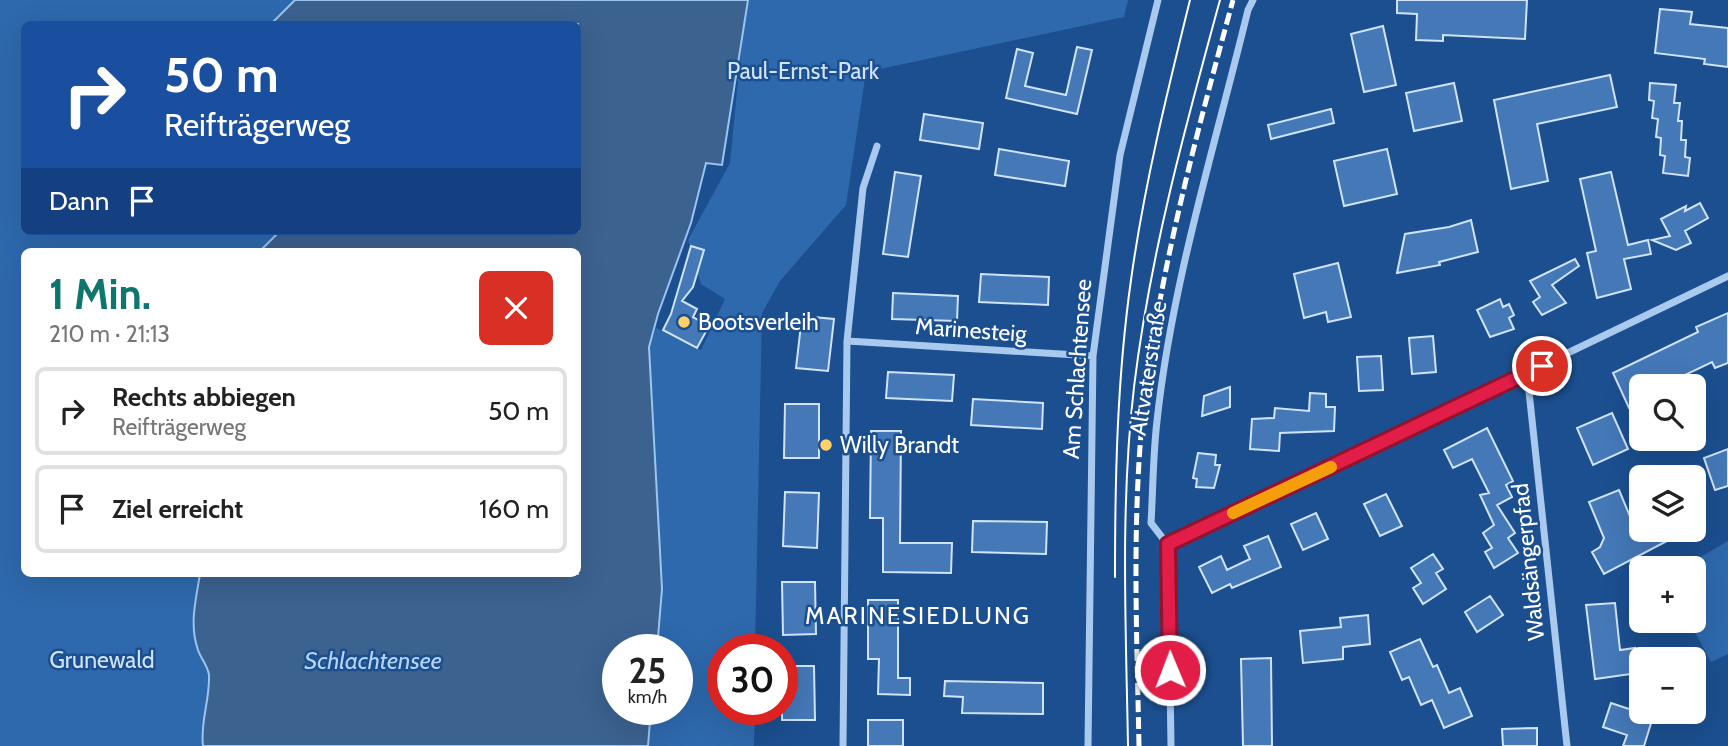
<!DOCTYPE html>
<html lang="de">
<head>
<meta charset="utf-8">
<style>
  :root { --surface:#fff; --page:#f2f2f2; --text:#222; --muted:#767676; --line:#e0e0e0; --accent:#0f766e }
  body { margin:0; font-family:Cabin,sans-serif; background:var(--page); color:var(--text); height:100vh; display:flex; flex-direction:column; font-size:26px; white-space:nowrap }
  * { box-sizing:border-box; margin:0 }
  p { font-size:23px; color:var(--muted) }
  .icon { flex:none; width:38px; height:38px; fill:none; stroke:currentColor; stroke-width:2; stroke-linecap:round; stroke-linejoin:round }
  .map { position:relative; flex:1; overflow:hidden }
  .drawer { position:absolute; left:21px; top:248px; width:560px; height:329px; display:flex; flex-direction:column; background:var(--surface); border-radius:10px; box-shadow:0 7px 28px #0002 }
  .drawer>* { flex:none }
  .top-card { position:absolute; left:21px; top:21px; width:560px; height:214px; border-radius:10px; box-shadow:0 7px 28px #0002; background:#1a4fa0; color:#fff; overflow:hidden }
  .fabs { position:absolute; left:1629px; top:374px; display:grid; gap:14px }
  .fabs a { display:grid; place-items:center; width:77px; height:77px; border-radius:10px; background:var(--surface); box-shadow:0 7px 28px #0002; font-size:35px }
  .speed { position:absolute; left:602px; top:634px; display:flex; gap:14px; font-size:35px; font-weight:700; text-align:center }
  .speed>* { display:grid; place-content:center; width:91px; height:91px; border-radius:50%; background:var(--surface); box-shadow:0 7px 28px #0002; line-height:1 }
  .speed small { font-size:18px; font-weight:400 }
  .speed .limit { border:10px solid #d22; background:#fff; color:#111 }
  .pin { position:absolute; display:grid; place-items:center; width:60px; height:60px; color:#fff; margin:-30px; border:4px solid #fff; border-radius:50%; box-shadow:0 2px 7px #0007 }
  .me { position:absolute; width:77px; margin:-38px; rotate:359deg; stroke-linejoin:round; filter:drop-shadow(0 0 5px #0008) }
  .turn { display:flex; align-items:center; gap:24px; height:147px; padding:0 28px; font-size:32px }
  .turn .icon { width:91px; height:91px; stroke-width:2.5 }
  .turn b { display:block; font-size:49px; line-height:60px }
  .then { display:flex; align-items:center; height:66px; padding:0 28px; background:#0003; gap:14px; font-size:26px }
  .round { display:grid; place-items:center; flex:none; width:74px; height:74px; border-radius:10px; background:var(--page) }
  .head { display:flex; align-items:center; justify-content:space-between; height:119px; padding:0 28px }
  h1 { font-size:42px; font-weight:800; line-height:52px; color:var(--accent) }
  ul { padding:0; list-style:none }
  li { display:flex; align-items:center; gap:21px; height:88px; margin:0 14px 10px; padding:0 14px; border:4px solid var(--line); border-radius:10px }
  li div { flex:1 }
  li b { display:block; font-size:26px }
  li em { font-style:normal }
  .map>svg:first-child { display:block }
  .green { fill:#2e69ad }
  .water { fill:#3c6290; stroke:#9cc4f0; stroke-width:2 }
  .building { fill:#4478b7; stroke:#cfe3fa; stroke-width:2 }
  .lines { fill:none; stroke-linecap:round; stroke-linejoin:round }
  .street { stroke:#a9c9ee; stroke-width:7 }
  .tram { stroke:#fff; stroke-width:2 }
  .rail { stroke:#fff; stroke-width:5; stroke-dasharray:12 5; stroke-linecap:butt }
  .route-casing { stroke:#92132f; stroke-width:18 }
  .route { stroke:#e11d48; stroke-width:12 }
  .slow { stroke:#f59e0b; stroke-width:12 }
  .poi-dot { fill:#ffd166; stroke:#1b4f8f; stroke-width:2.5 }
  .labels { text-anchor:middle; dominant-baseline:central; stroke-width:5; stroke-linejoin:round; paint-order:stroke }
  .park-label { font-size:23px; fill:#cfe3fa; stroke:#1b4f8f }
  .poi-label { font-size:23px; fill:#fff; stroke:#1b4f8f; text-anchor:start }
  .street-label { font-size:23px; fill:#fff; stroke:#1b4f8f }
  .neighbourhood-label { font-size:24px; letter-spacing:2px; fill:#fff; stroke:#1b4f8f }
  .water-label { font-size:24px; font-style:italic; fill:#b5d3f5; stroke:#1b4f8f }
</style>
</head>
<body>
<div class="map">
<svg width="1728" height="746" viewBox="0 0 1728 746">
  <rect width="100%" height="100%" fill="#1b4f8f"/>
  <path class="green" d="M0,0H295L271,24H24V231H280L259,252H24V574H200C196,599 189,625 198,650C201,659 208,666 209,675C210,700 200,722 203,746H0Z
    M746,0H1128L1124,17L866,72L846,205L780,281L762,313L755,649H723V709H755L754,746H648L651,709H677V649H657L662,589L649,347L656,328L701,350L725,299L701,284L688,240L730,163Z
    M1728,541V654L1711,662L1689,621H1694V569H1680Z"/>
  <path class="water" d="M295,0H748L722,165L706,163L691,223L658,314L649,347L662,589L657,649H618V709H651L648,746H203C200,722 210,700 209,675C208,666 201,659 198,650C189,625 196,599 200,574H578V252H259L280,231H578V24H271Z"/>
  <path class="building" d="M1397,0H1527L1525,39L1443,35V41L1416,40L1417,14L1397,13Z
    M1660,9L1692,12L1690,24L1728,28V67L1704,64L1705,59L1655,53Z
    M1383,26L1396,85L1364,92L1351,34Z
    M1077,47L1092,50L1077,114L1006,98L1017,49L1033,53L1025,86L1066,95Z
    M1610,75L1617,107L1537,124L1548,181L1511,189L1494,100Z
    M1454,83L1462,121L1414,131L1406,93Z
    M1650,83L1676,85L1674,103H1680L1678,121H1682L1681,140H1686L1685,157L1690,158L1688,176L1663,173L1665,156L1660,155L1661,138L1656,137L1658,119L1652,118L1654,101L1649,100Z
    M1331,109L1334,123L1271,139L1268,125Z
    M924,114L983,123L979,149L920,140Z
    M999,149L1069,161L1065,186L995,175Z
    M1387,149L1397,194L1344,206L1334,161Z
    M895,172L921,176L908,257L883,254Z
    M1611,172L1628,245L1648,240L1651,254L1624,259L1631,289L1597,298L1587,253L1596,251L1580,179Z
    M1700,203L1708,218L1685,231L1691,243L1676,250L1652,240L1670,236L1661,219L1686,206L1685,211Z
    M1471,220L1478,252L1439,262L1440,265L1397,273L1405,234L1449,227Z
    M691,246L704,250L693,287L682,301L697,309L693,317L709,326L697,348L663,330L671,314Z
    M1575,259L1579,266L1552,285L1566,303L1542,315L1533,302L1540,297L1530,281Z
    M1338,263L1351,317L1328,322L1326,312L1304,318L1294,274Z
    M981,274L1049,277L1048,305L979,302Z
    M893,293L958,296L957,321L892,319Z
    M1500,299L1503,307L1509,304L1514,315L1509,318L1514,329L1490,337L1477,310Z
    M1728,313V363L1715,368L1712,362L1660,387H1642V402L1629,408L1613,373L1698,332L1696,327Z
    M802,316L834,319L828,371L796,368Z
    M1433,336L1436,372L1412,374L1409,338Z
    M1381,356L1383,390L1359,391L1357,357Z
    M888,372L954,375L952,401L886,398Z
    M1230,387V407L1202,416L1204,396Z
    M1310,393L1326,394V407H1335L1334,431L1280,433L1279,451L1250,449L1252,419L1274,418L1275,408L1309,411Z
    M973,399L1043,403L1042,429L971,425Z
    M785,404H819V458H784Z
    M1612,413L1628,449L1593,465L1577,428Z
    M1487,428L1513,481L1506,485L1512,497L1497,505L1515,533L1508,538L1518,553L1494,568L1485,552L1492,548L1483,533L1494,525L1480,495L1489,493L1472,459L1453,468L1444,450Z
    M871,431H901L900,543H952L951,573L883,572V518H870Z
    M1728,449V486L1715,490L1704,458Z
    M1198,453L1216,455L1215,465H1220L1214,488L1196,487L1197,479L1193,478Z
    M1619,490L1634,526L1642,522V530H1688L1604,574L1592,552L1600,547L1604,538L1589,502Z
    M785,492L819,493L817,548L783,546Z
    M1386,494L1402,526L1380,536L1364,504Z
    M1316,513L1328,539L1303,550L1291,524Z
    M973,521L1047,522L1046,554L972,552Z
    M1268,536L1281,567L1232,588L1230,584L1212,593L1199,567L1221,556L1227,570L1250,559L1244,546Z
    M1433,554L1443,569L1436,573L1446,589L1423,604L1413,588L1421,583L1411,568Z
    M782,582H815L816,634L783,635Z
    M1490,596L1503,615L1477,632L1465,612Z
    M868,600H898V678H910V695L878,694L879,659H868Z
    M1615,603L1620,650L1635,648L1638,673L1595,679L1586,605Z
    M1368,615L1370,644L1343,647V659L1303,663L1300,631L1341,627L1340,618Z
    M1420,639L1433,667L1437,665L1449,693L1460,688L1472,716L1444,728L1432,700L1421,705L1409,677L1402,680L1390,652Z
    M1271,658L1272,746H1243L1241,659Z
    M782,666H814L815,720H782Z
    M945,681L1043,683V714L962,713L963,697L944,696Z
    M1611,703L1653,717L1644,746H1623L1627,735L1603,727Z
    M868,720H903V746H868Z
    M1537,728V746H1503L1502,729Z"/>
  <g class="lines">
    <path class="street" d="M847,341L1093,356
      M1527,373L1567,746
      M1168,545L1728,276
      M843,746L847,341L863,188L877,146
      M1088,746L1093,356L1120,155L1158,0
      M1171,746L1168,545L1151,523C1153,489 1153,455 1157,421C1172,282 1215,146 1248,10L1253,0"/>
    <path class="tram" d="M1115,577C1115,478 1117,379 1131,280C1144,186 1167,93 1190,0
      M1128,746C1126,627 1120,506 1134,387C1150,255 1185,128 1220,0"/>
    <path class="rail" d="M1139,746C1137,639 1132,530 1142,423C1157,279 1195,140 1233,0"/>
  </g>
  <g class="lines">
    <g class="route-casing">
      <path id="route" d="M1170,670L1168,544L1542,366"/>
    </g>
    <use href="#route" class="route"/>
    <path class="slow" d="M1233,513L1331,467"/>
  </g>
  <g class="poi-dot">
    <circle cx="684" cy="322" r="7"/>
    <circle cx="826" cy="445" r="7"/>
  </g>
  <g class="labels">
    <g class="park-label">
      <text x="803" y="71">Paul-Ernst-Park</text>
      <text x="102" y="660">Grunewald</text>
    </g>
    <g class="poi-label">
      <text x="698" y="322">Bootsverleih</text>
      <text x="840" y="445">Willy Brandt</text>
    </g>
    <g class="street-label">
      <text transform="translate(971 330) rotate(4)">Marinesteig</text>
      <text transform="translate(1148 368) rotate(-81)">Altvaterstraße</text>
      <text transform="translate(1077 369) rotate(-86)">Am Schlachtensee</text>
      <text transform="translate(1528 562) rotate(-96)">Waldsängerpfad</text>
    </g>
    <g class="neighbourhood-label">
      <text x="918" y="615">MARINESIEDLUNG</text>
    </g>
    <g class="water-label">
      <text x="373" y="660">Schlachtensee</text>
    </g>
  </g>
</svg>
<div class="fabs">
<a><svg class="icon" aria-label="search" viewBox="0 0 24 24"><circle cx="10" cy="10" r="6"/><path d="M15 15l6 6"/></svg></a>
<a><svg class="icon" aria-label="layers" viewBox="0 0 24 24"><path d="M12 4l9 5-9 5-9-5zM3 14l9 5 9-5"/></svg></a>
<a>+</a>
<a>−</a>
</div>
<div class="speed"><div>25<small>km/h</small></div><div class="limit">30</div></div>
<div class="pin" style="left:1542px;top:366px;background:#d93025"><svg class="icon" aria-label="arrive" viewBox="0 0 24 24"><path d="M6 21V4h12l-3 4 3 4H6"/></svg></div>
<svg class="me" style="left:1170px;top:670px" viewBox="-20 -20 40 40"><circle r="17" fill="#e11d48" stroke="#fff" stroke-width="3"/><path d="M0-11L8 9 0 5-8 9z" fill="#fff"/></svg>
<div class="top-card">
<div class="turn"><svg class="icon" aria-label="right" viewBox="0 0 24 24"><path d="M7 20v-9h11M14 6l5 5-5 5"/></svg><div><b>50 m</b>Reifträgerweg</div></div>
<div class="then">Dann<svg class="icon" aria-label="arrive" viewBox="0 0 24 24"><path d="M6 21V4h12l-3 4 3 4H6"/></svg></div>
</div>
<section class="drawer">
<div class="head"><div><h1>1 Min.</h1><p>210 m · 21:13</p></div><a class="round" style="background:#d93025;color:#fff"><svg class="icon" aria-label="close" viewBox="0 0 24 24"><path d="M6 6l12 12M18 6L6 18"/></svg></a></div>
<ul>
<li><svg class="icon" aria-label="right" viewBox="0 0 24 24"><path d="M7 20v-9h11M14 6l5 5-5 5"/></svg><div><b>Rechts abbiegen</b><p>Reifträgerweg</p></div><em>50 m</em></li>
<li><svg class="icon" aria-label="arrive" viewBox="0 0 24 24"><path d="M6 21V4h12l-3 4 3 4H6"/></svg><div><b>Ziel erreicht</b></div><em>160 m</em></li>
</ul>
</section>
</div>
</body>
</html>
